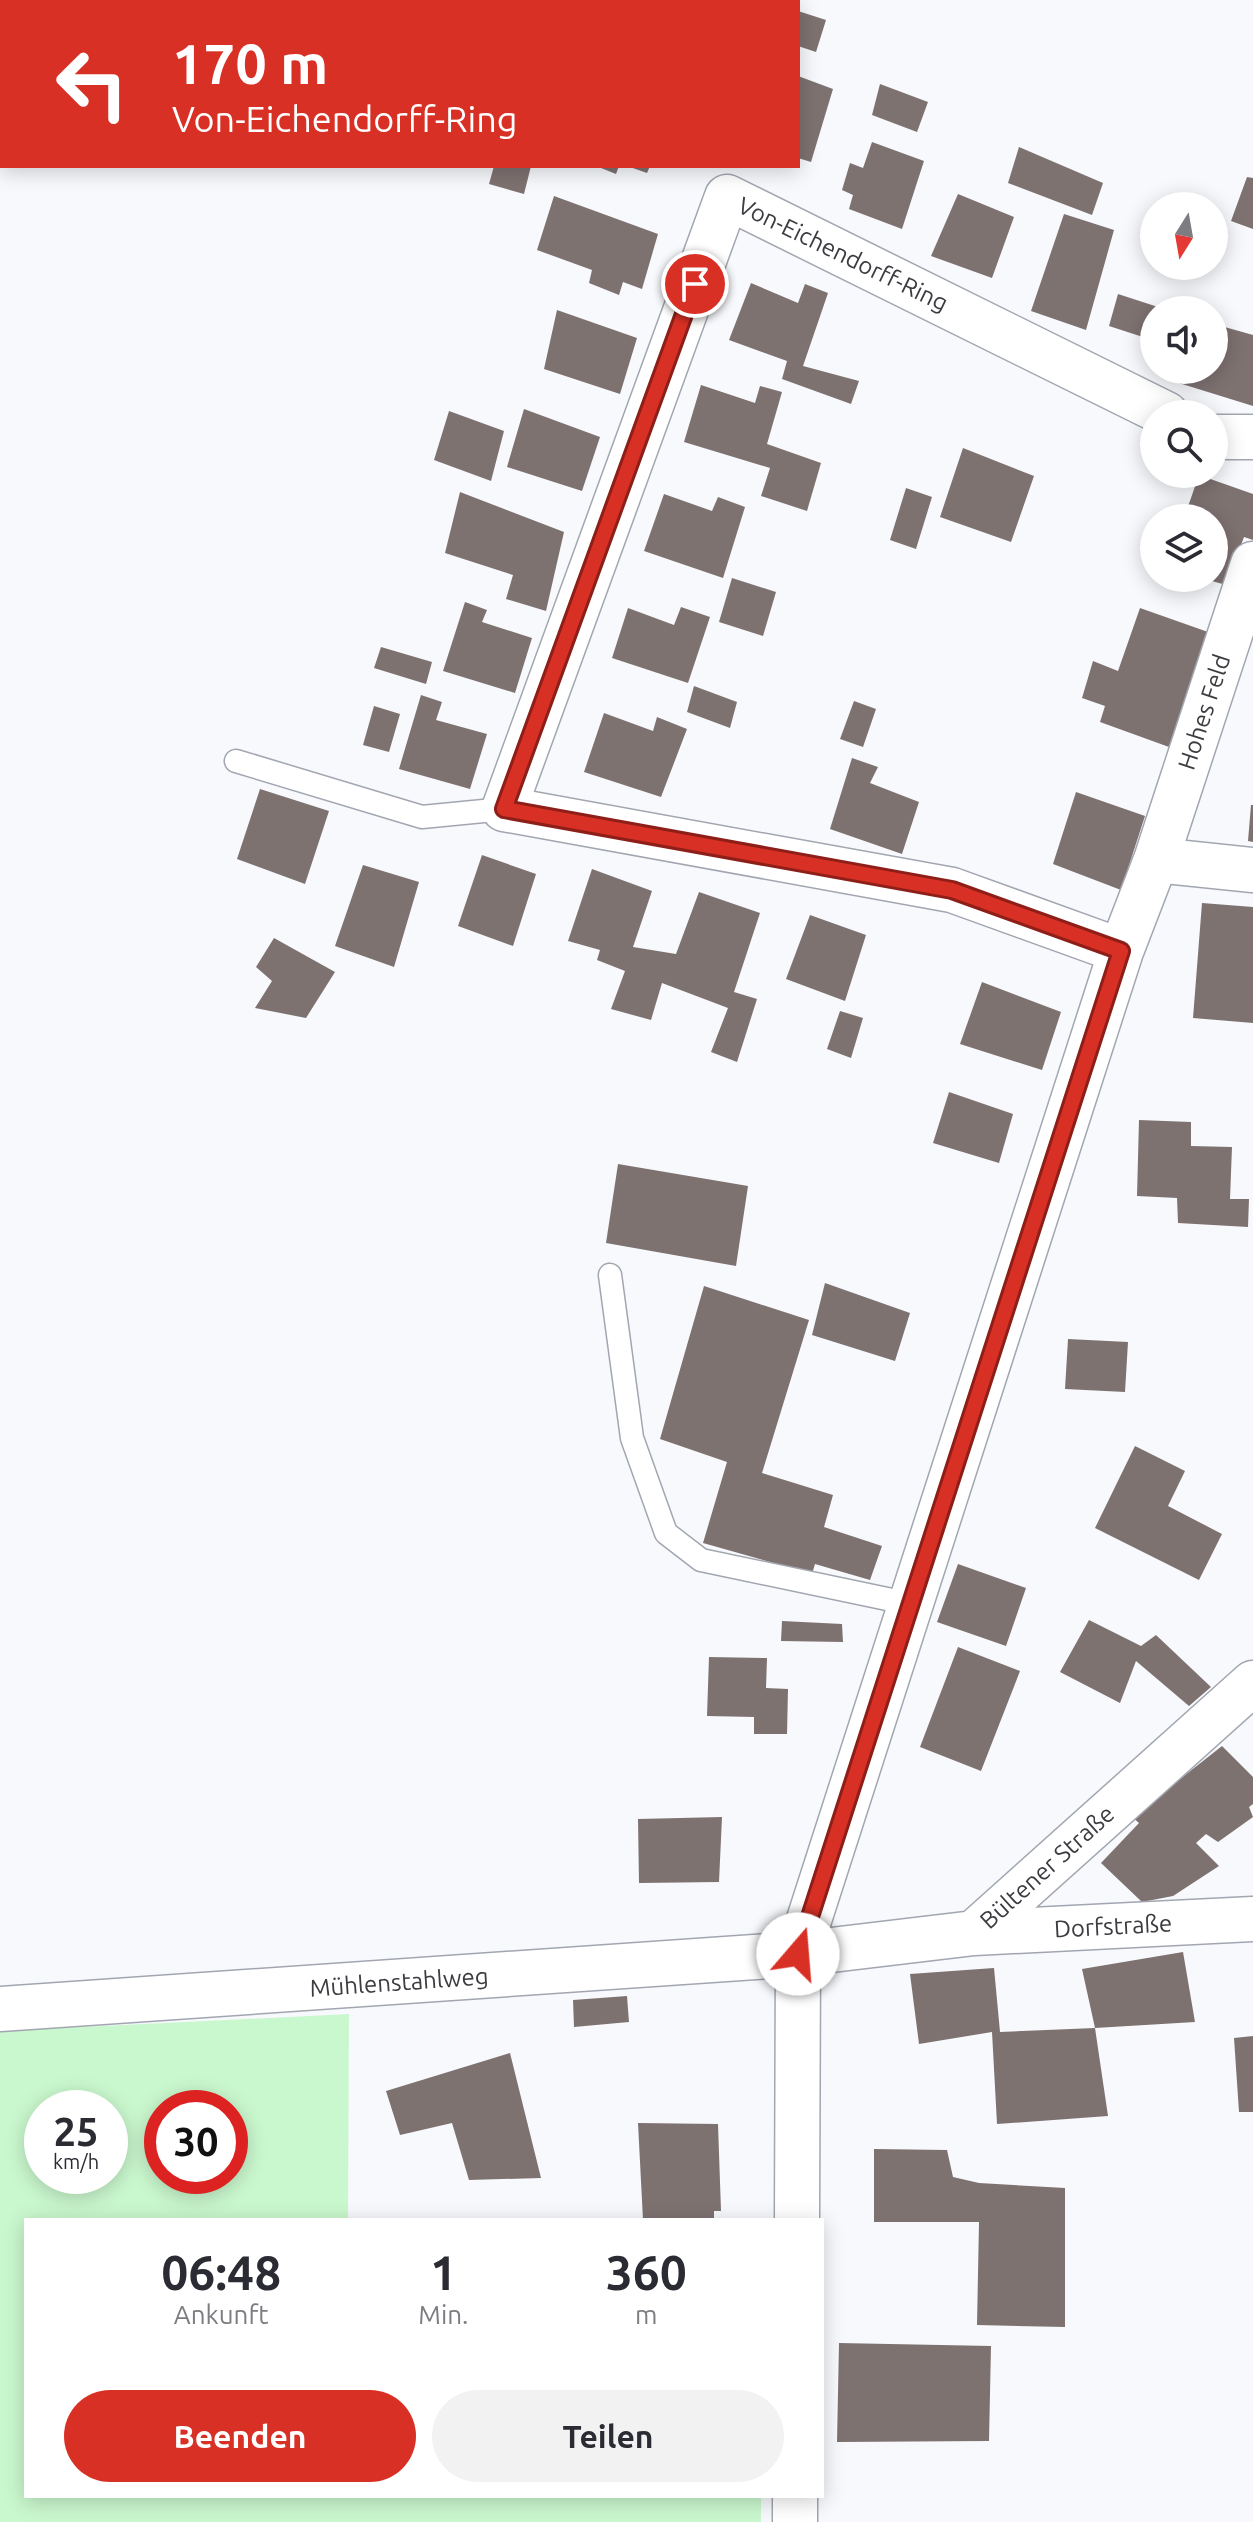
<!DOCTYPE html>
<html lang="de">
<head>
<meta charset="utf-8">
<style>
  :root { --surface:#fff; --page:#f2f2f3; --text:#2b2b33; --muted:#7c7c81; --accent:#d93025 }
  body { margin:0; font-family:Ubuntu,sans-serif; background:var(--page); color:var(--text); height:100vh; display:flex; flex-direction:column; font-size:30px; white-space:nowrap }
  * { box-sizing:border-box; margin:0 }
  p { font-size:26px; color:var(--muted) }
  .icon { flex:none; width:44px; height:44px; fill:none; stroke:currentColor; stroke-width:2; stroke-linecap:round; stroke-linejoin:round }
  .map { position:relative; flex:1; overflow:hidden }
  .panel { position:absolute; left:24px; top:2218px; width:800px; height:280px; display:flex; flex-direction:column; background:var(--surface); border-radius:0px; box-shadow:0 4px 20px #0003 }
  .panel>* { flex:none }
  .guide { position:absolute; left:0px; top:0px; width:800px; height:168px; box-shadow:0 4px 20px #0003; background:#d93025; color:#fff; overflow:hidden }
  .needle { width:52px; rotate:191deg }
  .fabs { position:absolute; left:1140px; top:192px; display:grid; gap:16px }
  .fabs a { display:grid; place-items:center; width:88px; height:88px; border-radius:50%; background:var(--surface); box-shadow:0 4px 20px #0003; font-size:40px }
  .speed { position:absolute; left:24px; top:2090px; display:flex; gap:16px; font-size:40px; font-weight:700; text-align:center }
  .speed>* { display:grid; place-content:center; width:104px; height:104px; border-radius:50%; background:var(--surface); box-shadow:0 4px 20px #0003; line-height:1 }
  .speed small { font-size:20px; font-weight:400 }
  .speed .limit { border:12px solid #d22; background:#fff; color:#111 }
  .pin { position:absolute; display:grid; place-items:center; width:68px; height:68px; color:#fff; margin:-34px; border:4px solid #fff; border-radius:50%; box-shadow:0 2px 8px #0007 }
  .me { position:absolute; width:88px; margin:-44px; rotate:18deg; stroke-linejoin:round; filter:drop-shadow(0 0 6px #0008) }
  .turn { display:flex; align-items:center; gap:28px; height:168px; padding:0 40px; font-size:36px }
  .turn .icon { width:104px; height:104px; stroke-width:2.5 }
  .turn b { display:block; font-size:56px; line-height:68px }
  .eta { display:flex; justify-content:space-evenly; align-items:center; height:136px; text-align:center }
  .eta b { font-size:48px; font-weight:700; line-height:56px }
  .primary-button { display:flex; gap:16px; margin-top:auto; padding:16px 40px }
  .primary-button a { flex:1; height:92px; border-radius:48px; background:var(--accent); color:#fff; font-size:32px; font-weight:700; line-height:92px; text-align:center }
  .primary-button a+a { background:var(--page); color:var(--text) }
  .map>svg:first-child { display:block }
  .green { fill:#caf8ce; fill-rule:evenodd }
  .building { fill:#7e7271 }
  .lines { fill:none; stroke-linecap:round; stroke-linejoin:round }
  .service-casing { stroke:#a2a6b0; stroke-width:25 }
  .minor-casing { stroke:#a2a6b0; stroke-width:47 }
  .service { stroke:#fff; stroke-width:22 }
  .minor { stroke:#fff; stroke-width:44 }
  .route-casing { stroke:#8d1f18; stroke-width:20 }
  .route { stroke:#d93025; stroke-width:14 }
  .labels { text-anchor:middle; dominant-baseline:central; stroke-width:8; stroke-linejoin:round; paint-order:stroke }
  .street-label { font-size:24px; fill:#3b3c40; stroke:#fff }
</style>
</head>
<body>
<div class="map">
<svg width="1253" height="2522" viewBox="0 0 1253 2522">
  <rect width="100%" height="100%" fill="#f7f9fd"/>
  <path class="green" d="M349,2014L348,2220H26V2496H761V2522H0V2031ZM42,2108H110V2176H42ZM230,2108V2176H162V2108Z"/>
  <path class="building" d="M798,11L826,20L816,52L798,46Z
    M798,76L833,89L811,162L798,158Z
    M880,84L928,102L917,132L872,115Z
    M872,142L924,161L902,229L849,209L853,195L842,190L850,163L863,168Z
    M1019,147L1103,183L1092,215L1008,183Z
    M494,166H531L524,194L489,184Z
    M596,166H619L616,174Z
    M627,166H650L647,173Z
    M1247,177L1253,178V229L1231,221Z
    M958,194L1014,217L992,278L931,256Z
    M554,196L658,234L642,289L623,282L619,295L589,283L592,270L537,250Z
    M1064,214L1114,230L1086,330L1031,311Z
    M751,283L798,303L805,284L828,293L803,366L859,381L851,404L782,379L787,361L729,340Z
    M1118,294L1158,307L1154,310L1149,339L1109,326Z
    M557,310L637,338L620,394L544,369Z
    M1214,324L1253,335V406L1166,379L1169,370H1214Z
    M701,385L755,403L760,386L782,392L767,444L821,463L807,511L761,496L770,468L684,442Z
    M524,409L600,437L582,491L507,467Z
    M449,411L504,431L491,481L434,460Z
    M963,448L1034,476L1011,542L940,517Z
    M1199,475L1253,494V540L1244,537L1226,585L1205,579L1214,578V518H1184Z
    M906,488L932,497L916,549L890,540Z
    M460,492L564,532L546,611L506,599L513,575L445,553Z
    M664,494L712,511L718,497L745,507L723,578L644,551Z
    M732,578L776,592L763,636L719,622Z
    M465,602L487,610L482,622L532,638L515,693L443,671Z
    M681,607L710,617L688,683L612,658L628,608L674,625Z
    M1140,608L1208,632L1169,747L1100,722L1105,706L1082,698L1093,661L1118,671Z
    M381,647L432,662L426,684L374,668Z
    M694,686L737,702L730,728L687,712Z
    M421,695L442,702L436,720L487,734L470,789L399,769Z
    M854,701L876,709L863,747L840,739Z
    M374,706L400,714L389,752L363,745Z
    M604,713L653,731L657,717L687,729L661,797L584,772Z
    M852,758L878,767L870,783L919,802L902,854L830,829Z
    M260,789L329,811L305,884L237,859Z
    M1076,792L1145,816L1121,890L1053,864Z
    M1251,805H1253V842L1248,841Z
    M482,855L536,874L513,946L458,926Z
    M363,865L419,882L394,967L335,946Z
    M592,869L652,891L633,947L676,954L699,892L760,913L734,992L757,999L737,1062L711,1052L728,1008L662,983L651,1020L611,1009L625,971L597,960L600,950L568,941Z
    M1202,903L1253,907V1023L1193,1018Z
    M810,915L866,935L845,1001L786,979Z
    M274,938L335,972L306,1018L255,1008L272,981L256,967Z
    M982,982L1061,1012L1042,1070L960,1044Z
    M840,1011L863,1018L851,1058L827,1049Z
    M949,1092L1013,1114L999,1163L933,1143Z
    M1139,1120L1191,1122V1146L1232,1147L1230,1199H1249L1248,1227L1178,1223L1177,1198L1137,1196Z
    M618,1164L748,1186L736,1266L606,1243Z
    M825,1283L910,1313L895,1361L812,1335Z
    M704,1286L809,1320L762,1473L833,1495L824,1527L882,1546L870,1580L815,1564L812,1574L703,1543L727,1462L660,1439Z
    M1068,1339L1128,1342L1125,1392L1065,1389Z
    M1135,1446L1185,1471L1168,1506L1222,1534L1199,1580L1095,1528Z
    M958,1564L1026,1588L1006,1646L937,1622Z
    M1089,1620L1141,1646L1156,1635L1211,1687L1189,1706L1136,1661L1120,1703L1060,1672Z
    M782,1621L842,1624L843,1642L781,1641Z
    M958,1647L1020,1671L981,1771L920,1747Z
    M709,1657L767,1658L766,1688L788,1689L787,1734H754V1717L707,1716Z
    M1222,1746L1253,1777V1804L1249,1807L1253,1817L1218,1842L1206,1834L1196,1843L1219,1866L1173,1896L1142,1902L1101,1863L1139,1823L1132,1817Z
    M722,1817L719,1882L639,1883L638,1819Z
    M1183,1952L1195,2022L1095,2028L1108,2116L997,2124L992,2032L919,2044L910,1974L994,1968L1000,2032L1095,2028L1082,1969Z
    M627,1996L629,2022L574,2027L573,2000Z
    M1253,2036V2112H1239L1234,2038Z
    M510,2053L541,2178L469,2180L452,2123L400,2135L386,2091Z
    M638,2123L718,2124L721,2211H714V2220H643Z
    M874,2149L947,2150L953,2177L979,2183L1065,2188V2327L977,2325L979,2222H874Z
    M839,2343L991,2346L989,2441L837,2442Z"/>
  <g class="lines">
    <g class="service-casing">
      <path id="service" d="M236,761L422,817L504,809
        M610,1275L632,1438L666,1533L701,1560L911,1604"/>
    </g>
    <g class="minor-casing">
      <path id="minor" d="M1214,437H1253
        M1156,860L1253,870
        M1121,951L952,890L504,809L727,197L1166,414
        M974,1933L1253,1683
        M0,2009L798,1954L974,1933L1253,1919
        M797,2220L798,1954L1121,951L1156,860L1253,564
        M795,2522V2496"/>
    </g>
    <use href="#service" class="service"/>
    <use href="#minor" class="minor"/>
  </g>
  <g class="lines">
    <g class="route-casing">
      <path id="route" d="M695,284L504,809L952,890L1121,951L798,1954"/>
    </g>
    <use href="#route" class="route"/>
  </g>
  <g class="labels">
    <g class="street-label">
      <text transform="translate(843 254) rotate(26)">Von-Eichendorff-Ring</text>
      <text transform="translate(1204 712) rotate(-72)">Hohes Feld</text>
      <text transform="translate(1047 1867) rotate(-42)">Bültener Straße</text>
      <text transform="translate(1113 1926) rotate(-3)">Dorfstraße</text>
      <text transform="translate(399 1982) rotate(-4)">Mühlenstahlweg</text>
    </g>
  </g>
</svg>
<div class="fabs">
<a><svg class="needle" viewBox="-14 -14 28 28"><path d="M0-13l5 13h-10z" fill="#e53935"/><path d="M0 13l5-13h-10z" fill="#7c7c81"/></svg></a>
<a><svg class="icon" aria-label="sound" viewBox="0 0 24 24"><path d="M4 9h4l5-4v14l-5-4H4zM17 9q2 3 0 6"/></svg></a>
<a><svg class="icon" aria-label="search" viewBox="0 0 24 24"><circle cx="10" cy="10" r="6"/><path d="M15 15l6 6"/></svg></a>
<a><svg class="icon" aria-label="layers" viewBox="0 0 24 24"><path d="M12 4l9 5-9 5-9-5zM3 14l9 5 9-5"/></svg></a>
</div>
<div class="speed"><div>25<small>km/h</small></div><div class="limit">30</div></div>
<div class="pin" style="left:695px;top:284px;background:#d93025"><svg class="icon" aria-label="arrive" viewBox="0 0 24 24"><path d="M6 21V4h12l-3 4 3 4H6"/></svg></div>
<svg class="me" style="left:798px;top:1954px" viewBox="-20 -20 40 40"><circle r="19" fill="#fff"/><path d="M0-13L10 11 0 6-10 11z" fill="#d93025"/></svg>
<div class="guide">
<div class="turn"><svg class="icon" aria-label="left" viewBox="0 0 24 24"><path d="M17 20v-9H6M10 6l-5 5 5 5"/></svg><div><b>170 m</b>Von-Eichendorff-Ring</div></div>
</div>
<section class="panel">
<div class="eta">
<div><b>06:48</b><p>Ankunft</p></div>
<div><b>1</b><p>Min.</p></div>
<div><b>360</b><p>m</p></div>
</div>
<div class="primary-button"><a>Beenden</a><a>Teilen</a></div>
</section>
</div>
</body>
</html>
